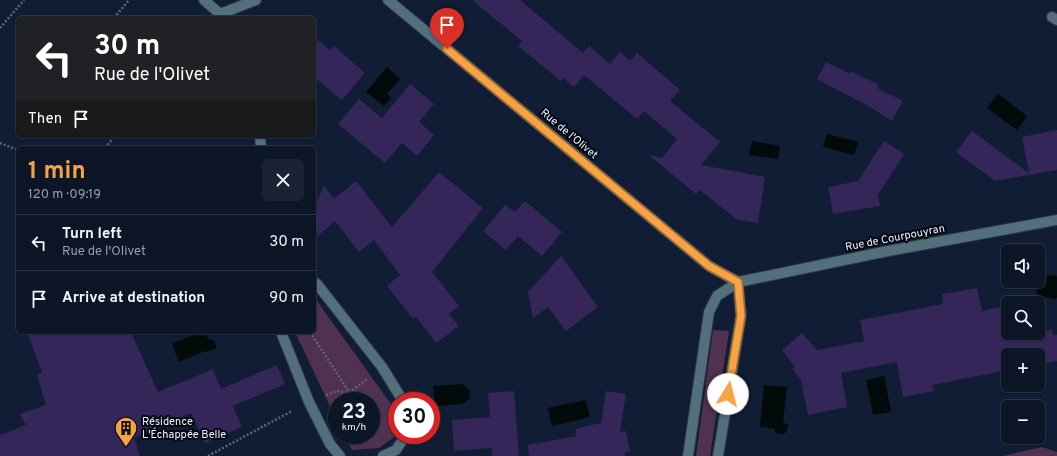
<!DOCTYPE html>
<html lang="en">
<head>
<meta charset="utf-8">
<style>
  :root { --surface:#0c1627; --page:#1a2333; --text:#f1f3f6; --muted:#9a9fa7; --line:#2c3544; --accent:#f5a345 }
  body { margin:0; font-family:Overpass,sans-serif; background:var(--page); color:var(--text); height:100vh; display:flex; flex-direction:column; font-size:15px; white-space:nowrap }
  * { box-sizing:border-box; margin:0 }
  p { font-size:13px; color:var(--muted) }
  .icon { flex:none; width:22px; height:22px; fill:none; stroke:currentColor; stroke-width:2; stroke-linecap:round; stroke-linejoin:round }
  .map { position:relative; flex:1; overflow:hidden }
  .details { position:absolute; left:16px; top:146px; width:300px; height:188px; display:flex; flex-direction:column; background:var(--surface); border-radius:6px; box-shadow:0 1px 3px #0004,0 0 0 1px var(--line) }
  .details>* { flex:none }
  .hud { position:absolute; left:16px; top:16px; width:300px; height:122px; border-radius:6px; box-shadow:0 1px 3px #0004,0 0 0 1px var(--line); background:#202124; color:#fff; overflow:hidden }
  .controls { position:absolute; left:1001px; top:244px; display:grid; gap:8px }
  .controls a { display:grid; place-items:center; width:44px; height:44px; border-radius:6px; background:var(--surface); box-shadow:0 1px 3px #0004,0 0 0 1px var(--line); font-size:20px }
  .speed { position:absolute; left:328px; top:392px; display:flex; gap:8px; font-size:20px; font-weight:700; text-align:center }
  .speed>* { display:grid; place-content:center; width:52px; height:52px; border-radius:50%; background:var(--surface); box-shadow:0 1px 3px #0004,0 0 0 1px var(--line); line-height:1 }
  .speed small { font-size:10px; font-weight:400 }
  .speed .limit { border:6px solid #d22; background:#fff; color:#111 }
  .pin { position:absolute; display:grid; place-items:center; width:34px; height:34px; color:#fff; margin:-41px -17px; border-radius:50% 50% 50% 0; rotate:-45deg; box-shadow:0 0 4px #0007 }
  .pin .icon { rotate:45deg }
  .me { position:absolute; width:44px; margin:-22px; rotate:9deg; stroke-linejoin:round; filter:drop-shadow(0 0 3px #0008) }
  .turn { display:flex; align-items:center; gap:14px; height:84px; padding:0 12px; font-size:18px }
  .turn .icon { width:52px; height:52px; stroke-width:2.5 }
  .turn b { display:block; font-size:28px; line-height:34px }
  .then { display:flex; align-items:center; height:38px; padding:0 12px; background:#0003; gap:8px; font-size:15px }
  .round { display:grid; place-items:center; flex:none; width:42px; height:42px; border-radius:6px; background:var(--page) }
  .headline { display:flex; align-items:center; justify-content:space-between; height:68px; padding:0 12px }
  h1 { font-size:24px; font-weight:700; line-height:30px; color:var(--accent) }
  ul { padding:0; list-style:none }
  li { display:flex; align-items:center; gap:12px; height:56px; padding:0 12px; border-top:1px solid var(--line) }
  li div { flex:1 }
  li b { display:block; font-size:15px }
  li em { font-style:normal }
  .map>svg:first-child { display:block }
  .green { fill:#503250 }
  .water { fill:#020a0a }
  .building { fill:#342658 }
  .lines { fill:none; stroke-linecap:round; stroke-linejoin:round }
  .minor-casing { stroke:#2b374c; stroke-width:12 }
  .path { stroke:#5b6678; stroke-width:2.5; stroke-dasharray:2 2; stroke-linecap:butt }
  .minor { stroke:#526f7b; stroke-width:10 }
  .route-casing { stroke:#9f6a2d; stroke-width:10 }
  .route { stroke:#f5a345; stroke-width:7 }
  .labels { text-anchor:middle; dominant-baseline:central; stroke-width:4; stroke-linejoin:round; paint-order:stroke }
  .street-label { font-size:11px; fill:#eef4fd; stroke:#040812 }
  .poi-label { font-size:11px; fill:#eef4fd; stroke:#040812; text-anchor:start }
</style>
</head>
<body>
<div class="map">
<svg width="1057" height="456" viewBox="0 0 1057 456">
  <rect width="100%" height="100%" fill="#101d34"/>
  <path class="green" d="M317,301L396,411L397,435L379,448L352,450L344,435H371V401H337V421L295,332H314V303Z
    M713,330L729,331L710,456H696Z
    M1042,447L1057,452V456H1003Z"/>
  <path class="water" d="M387,67L400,79L387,94L391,98L384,106L366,92Z
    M998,94L1027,116L1017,130L987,108Z
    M827,134L858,142L854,155L823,147Z
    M752,141L780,146L778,159L749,155Z
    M1053,275L1057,276V298C1054,300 1051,299 1048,297L1038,299L1036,286H1040C1042,280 1047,276 1053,275Z
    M200,332H205L208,339L214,341L217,348L208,352L205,351L179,362L172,344Z
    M884,376L891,412L873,415L866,380Z
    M462,384L469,389L470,398L463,404L435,406L433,386Z
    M764,385L787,387L783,423L788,424V429L784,434L775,433V429L760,427Z
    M586,400L590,417L552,426L548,408Z"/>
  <path class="building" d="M472,0H520L583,53L589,46L610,64L620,52L630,61L637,53L680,90L670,101L720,142L701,165L765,177L758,223L736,219L700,190L696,194L649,155L662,158L677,139L644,111L637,119L584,75L574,87L563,78L561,81L518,46L522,41Z
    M314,37L330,50L334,46L365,73L342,100L314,77Z
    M826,62L850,74L851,71L879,85L877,88L903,101L892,121L872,108L817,79Z
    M410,84L434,104L419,122L434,135L417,156L402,143L385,163L338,124L359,99L382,118Z
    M1057,130V170L995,181L956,152L972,131L1029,173L1022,137Z
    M884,141L904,154L878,195L880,206L833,214L828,187L858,181Z
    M439,172L483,208L432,272L459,306L449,314L459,326L436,343L416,317L413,319L387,286L400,275L374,240L359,252L335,221L318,236L314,215L315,205L324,186L334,199L356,181L392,227Z
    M525,201L562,232L542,256L518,236L506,250L483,231L505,205L515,212Z
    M561,256L598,307L566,331L548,307L533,318L528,292Z
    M977,288L982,311L1001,307L1006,333H1038L1052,329L1053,335H1057V361L1038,365V355H1008V370L932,385L934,391L903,397L897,362L841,373L847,407L808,415L801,380L792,369L795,367L782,350L802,333L817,350L864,341L860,320L943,304L942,294Z
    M27,332H131L158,392L213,369L221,389L277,365L285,384L233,406L242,427L205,443L191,413L134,438L140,456H0V435L26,425L20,414L46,405L37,375L42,372Z
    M514,391L519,456H492V448L454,451L452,420L490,417L488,393Z
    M606,391L626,394L620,432L626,431L630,451L625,452V456H529L528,445L577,436L575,429L601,423Z"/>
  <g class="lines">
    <g class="minor-casing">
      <path id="minor" d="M204,0L220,14L256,0
        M388,0L709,266L738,282
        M1052,17L1057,20
        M260,136L261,148
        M314,282L317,284L382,367L403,401
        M281,332L309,402L330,444L340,456
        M383,456L396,450L406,435
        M688,456L709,312L717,296L738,282L883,252L1057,220
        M718,456L741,316L738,282"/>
    </g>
    <path class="path" d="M114,18L129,0
      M0,28L24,0
      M0,143L18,150
      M105,148L115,136
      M310,332L355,401
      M326,395L337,391L349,393L367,379
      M368,435L371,442
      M208,456L292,411"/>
    <use href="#minor" class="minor"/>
  </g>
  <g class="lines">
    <g class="route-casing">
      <path id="route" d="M447,49L709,266L738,282L741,316L728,394"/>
    </g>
    <use href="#route" class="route"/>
  </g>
  <defs>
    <g id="building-pin" transform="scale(1.15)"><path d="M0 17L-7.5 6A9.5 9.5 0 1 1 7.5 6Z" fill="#f5a345" stroke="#040812"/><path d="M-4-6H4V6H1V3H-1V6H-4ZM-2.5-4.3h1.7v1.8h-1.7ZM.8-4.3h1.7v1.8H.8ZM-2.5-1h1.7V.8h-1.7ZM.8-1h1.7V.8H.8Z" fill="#111"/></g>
  </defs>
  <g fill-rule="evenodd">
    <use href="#building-pin" x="126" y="428"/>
  </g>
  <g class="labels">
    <g class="street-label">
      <text transform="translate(569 134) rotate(40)">Rue de l'Olivet</text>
      <text transform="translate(895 238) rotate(-11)">Rue de Courpouyran</text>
    </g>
    <g class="poi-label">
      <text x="142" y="422">Résidence<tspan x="142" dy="13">L'Échappée Belle</tspan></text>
    </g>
  </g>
</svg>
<div class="controls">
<a><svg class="icon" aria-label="sound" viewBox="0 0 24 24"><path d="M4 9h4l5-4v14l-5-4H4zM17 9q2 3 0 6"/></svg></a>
<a><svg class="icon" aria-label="search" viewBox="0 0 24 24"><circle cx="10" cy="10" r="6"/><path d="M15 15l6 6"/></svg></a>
<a>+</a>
<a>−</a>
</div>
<div class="speed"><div>23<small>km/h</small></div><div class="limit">30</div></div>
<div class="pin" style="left:447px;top:49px;background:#d93025"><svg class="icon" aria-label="arrive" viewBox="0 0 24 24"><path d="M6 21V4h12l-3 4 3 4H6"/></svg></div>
<svg class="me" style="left:728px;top:394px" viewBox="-20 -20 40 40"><circle r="19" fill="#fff"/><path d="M0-13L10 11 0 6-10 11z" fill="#f5a345"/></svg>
<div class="hud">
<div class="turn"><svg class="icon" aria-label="left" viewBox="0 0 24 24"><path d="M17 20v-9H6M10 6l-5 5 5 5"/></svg><div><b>30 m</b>Rue de l'Olivet</div></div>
<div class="then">Then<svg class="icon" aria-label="arrive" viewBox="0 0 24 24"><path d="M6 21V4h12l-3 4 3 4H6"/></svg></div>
</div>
<section class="details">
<div class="headline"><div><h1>1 min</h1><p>120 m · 09:19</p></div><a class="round"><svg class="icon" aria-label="close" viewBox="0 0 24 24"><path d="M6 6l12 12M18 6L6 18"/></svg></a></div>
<ul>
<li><svg class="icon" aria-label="left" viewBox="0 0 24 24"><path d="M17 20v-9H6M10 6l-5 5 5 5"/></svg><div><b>Turn left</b><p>Rue de l'Olivet</p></div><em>30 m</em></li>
<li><svg class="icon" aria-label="arrive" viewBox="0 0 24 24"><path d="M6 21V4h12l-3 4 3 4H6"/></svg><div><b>Arrive at destination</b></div><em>90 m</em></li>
</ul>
</section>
</div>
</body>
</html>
